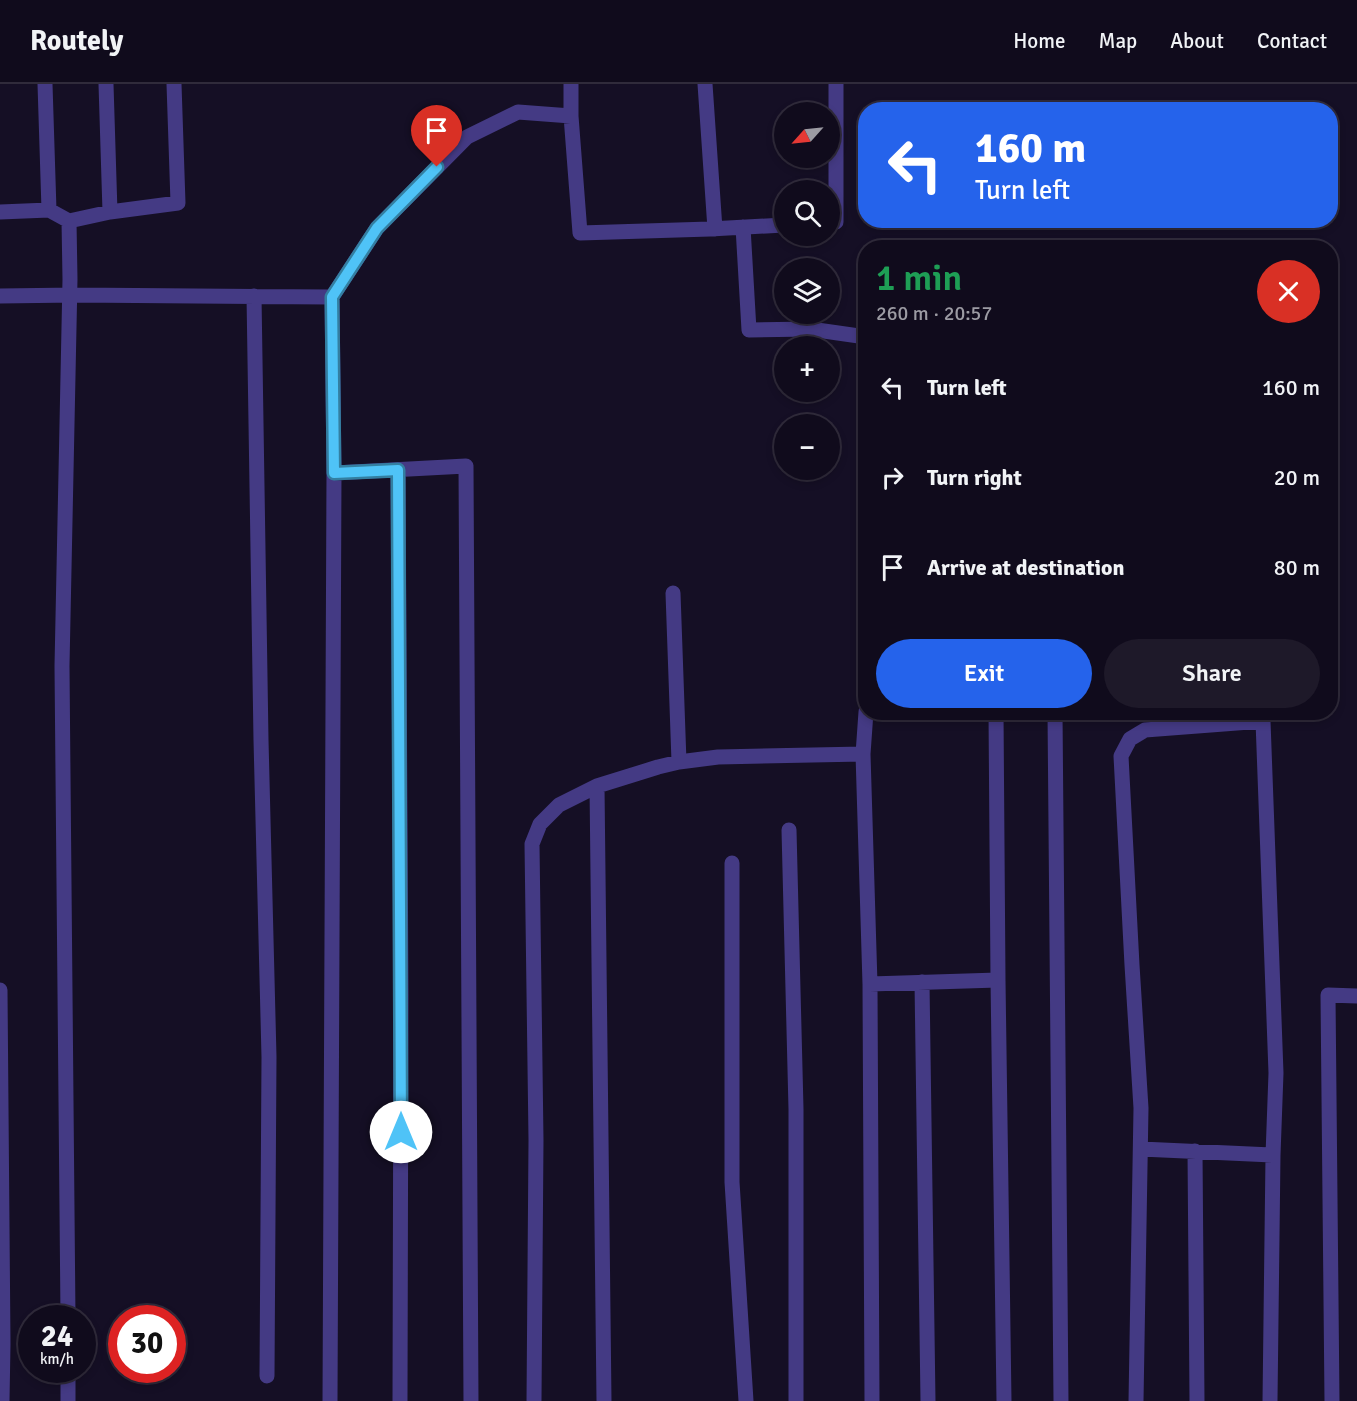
<!DOCTYPE html>
<html lang="en">
<head>
<meta charset="utf-8">
<style>
  :root { --surface:#100b1c; --page:#1e1929; --text:#f1f3f6; --muted:#9c9ba3; --line:#302b3b; --accent:#2563eb }
  body { margin:0; font-family:Signika,sans-serif; background:var(--page); color:var(--text); height:100vh; display:flex; flex-direction:column; font-size:22px; white-space:nowrap }
  * { box-sizing:border-box; margin:0 }
  p { font-size:20px; color:var(--muted) }
  .icon { flex:none; width:33px; height:33px; fill:none; stroke:currentColor; stroke-width:2; stroke-linecap:round; stroke-linejoin:round }
  .map { position:relative; flex:1; overflow:hidden }
  .panel { position:absolute; left:858px; top:156px; width:480px; height:480px; display:flex; flex-direction:column; background:var(--surface); border-radius:24px; box-shadow:0 3px 9px #0003,0 0 0 2px var(--line) }
  .panel>* { flex:none }
  .hud { position:absolute; left:858px; top:18px; width:480px; height:126px; border-radius:24px; box-shadow:0 3px 9px #0003,0 0 0 2px var(--line); background:#2563eb; color:#fff; overflow:hidden }
  .needle { width:39px; rotate:243deg }
  .buttons { position:absolute; left:774px; top:18px; display:grid; gap:12px }
  .buttons a { display:grid; place-items:center; width:66px; height:66px; border-radius:50%; background:var(--surface); box-shadow:0 3px 9px #0003,0 0 0 2px var(--line); font-size:30px }
  .speed { position:absolute; left:18px; top:1221px; display:flex; gap:12px; font-size:30px; font-weight:700; text-align:center }
  .speed>* { display:grid; place-content:center; width:78px; height:78px; border-radius:50%; background:var(--surface); box-shadow:0 3px 9px #0003,0 0 0 2px var(--line); line-height:1 }
  .speed small { font-size:15px; font-weight:400 }
  .speed .limit { border:9px solid #d22; background:#fff; color:#111 }
  .pin { position:absolute; display:grid; place-items:center; width:51px; height:51px; color:#fff; margin:-62px -26px; border-radius:50% 50% 50% 0; rotate:-45deg; box-shadow:0 0 6px #0007 }
  .pin .icon { rotate:45deg }
  .me { position:absolute; width:66px; margin:-33px; rotate:0deg; stroke-linejoin:round; filter:drop-shadow(0 0 4px #0008) }
  .turn { display:flex; align-items:center; gap:21px; height:126px; padding:0 18px; font-size:27px }
  .turn .icon { width:78px; height:78px; stroke-width:2.5 }
  .turn b { display:block; font-size:42px; line-height:51px }
  .round { display:grid; place-items:center; flex:none; width:63px; height:63px; border-radius:32px; background:var(--page) }
  .headline { display:flex; align-items:center; justify-content:space-between; height:102px; padding:0 18px }
  h1 { font-size:36px; font-weight:600; line-height:45px; color:#1e9e55 }
  .primary-button { display:flex; gap:12px; margin-top:auto; padding:12px 18px }
  .primary-button a { flex:1; height:69px; border-radius:36px; background:var(--accent); color:#fff; font-size:24px; font-weight:600; line-height:69px; text-align:center }
  .primary-button a+a { background:var(--page); color:var(--text) }
  ul { padding:0; list-style:none }
  li { display:flex; align-items:center; gap:18px; height:90px; padding:0 18px }
  li div { flex:1 }
  li b { display:block; font-size:22px }
  li em { font-style:normal }
  header { display:flex; align-items:center; gap:36px; box-sizing:border-box; height:84px; padding:0 30px; background:var(--surface); border-bottom:2px solid var(--line) }
  header strong { font-size:28px }
  nav { display:flex; gap:33px; margin-inline-start:auto; font-size:21px }
  .map>svg:first-child { display:block }
  .lines { fill:none; stroke-linecap:round; stroke-linejoin:round }
  .minor { stroke:#443a84; stroke-width:15 }
  .route-casing { stroke:#337fa1; stroke-width:15 }
  .route { stroke:#4fc3f7; stroke-width:10 }
</style>
</head>
<body>
<header>
<strong>Routely</strong>
<nav><a>Home</a><a>Map</a><a>About</a><a>Contact</a></nav>
</header>
<div class="map">
<svg width="1357" height="1317" viewBox="0 0 1357 1317">
  <rect width="100%" height="100%" fill="#150f25"/>
  <g class="lines">
    <path class="minor" d="M45,0L49,126L69,137L70,195L62,582L68,1234
      M106,0L110,128
      M571,0V32
      M705,0L715,145
      M0,128L49,126
      M69,137L110,128L178,119L174,0
      M830,139L836,138V0
      M743,143L749,246L810,245L866,253
      M0,212L75,211L332,213
      M254,212L261,656L269,973L267,1292
      M398,386L401,910L400,1317
      M334,389L466,382L471,1317
      M673,509L679,678
      M866,628L863,670L870,900L872,1317
      M1055,628L1061,1317
      M1264,628L1263,637L1276,989L1273,1071L1270,1317
      M597,702L604,1317
      M789,746L796,1025V1317
      M732,779V1098L746,1317
      M998,896L1004,1317
      M922,898L928,1317
      M870,900L998,896L996,628
      M0,906L3,1260L2,1317
      M1141,1065L1273,1071
      M1195,1067L1197,1317
      M68,1286V1317
      M330,1317L334,389L332,213L377,144L467,53L518,28L571,32L580,149L710,145L784,141
      M534,1317L536,1056L532,760L540,740L559,721L597,702L658,683L679,678L718,673L863,670
      M1136,1317L1141,1024L1132,881L1121,672L1130,655L1145,646L1263,637
      M1332,1317L1328,911L1357,912"/>
  </g>
  <g class="lines">
    <g class="route-casing">
      <path id="route" d="M401,1048L398,386L334,389L332,213L377,144L437,83"/>
    </g>
    <use href="#route" class="route"/>
  </g>
</svg>
<div class="buttons">
<a><svg class="needle" viewBox="-14 -14 28 28"><path d="M0-13l5 13h-10z" fill="#e53935"/><path d="M0 13l5-13h-10z" fill="#9c9ba3"/></svg></a>
<a><svg class="icon" aria-label="search" viewBox="0 0 24 24"><circle cx="10" cy="10" r="6"/><path d="M15 15l6 6"/></svg></a>
<a><svg class="icon" aria-label="layers" viewBox="0 0 24 24"><path d="M12 4l9 5-9 5-9-5zM3 14l9 5 9-5"/></svg></a>
<a>+</a>
<a>−</a>
</div>
<div class="speed"><div>24<small>km/h</small></div><div class="limit">30</div></div>
<div class="pin" style="left:437px;top:83px;background:#d93025"><svg class="icon" aria-label="arrive" viewBox="0 0 24 24"><path d="M6 21V4h12l-3 4 3 4H6"/></svg></div>
<svg class="me" style="left:401px;top:1048px" viewBox="-20 -20 40 40"><circle r="19" fill="#fff"/><path d="M0-13L10 11 0 6-10 11z" fill="#4fc3f7"/></svg>
<div class="hud">
<div class="turn"><svg class="icon" aria-label="left" viewBox="0 0 24 24"><path d="M17 20v-9H6M10 6l-5 5 5 5"/></svg><div><b>160 m</b>Turn left</div></div>
</div>
<section class="panel">
<div class="headline"><div><h1>1 min</h1><p>260 m · 20:57</p></div><a class="round" style="background:#d93025;color:#fff"><svg class="icon" aria-label="close" viewBox="0 0 24 24"><path d="M6 6l12 12M18 6L6 18"/></svg></a></div>
<ul>
<li><svg class="icon" aria-label="left" viewBox="0 0 24 24"><path d="M17 20v-9H6M10 6l-5 5 5 5"/></svg><div><b>Turn left</b></div><em>160 m</em></li>
<li><svg class="icon" aria-label="right" viewBox="0 0 24 24"><path d="M7 20v-9h11M14 6l5 5-5 5"/></svg><div><b>Turn right</b></div><em>20 m</em></li>
<li><svg class="icon" aria-label="arrive" viewBox="0 0 24 24"><path d="M6 21V4h12l-3 4 3 4H6"/></svg><div><b>Arrive at destination</b></div><em>80 m</em></li>
</ul>
<div class="primary-button"><a>Exit</a><a>Share</a></div>
</section>
</div>
</body>
</html>
